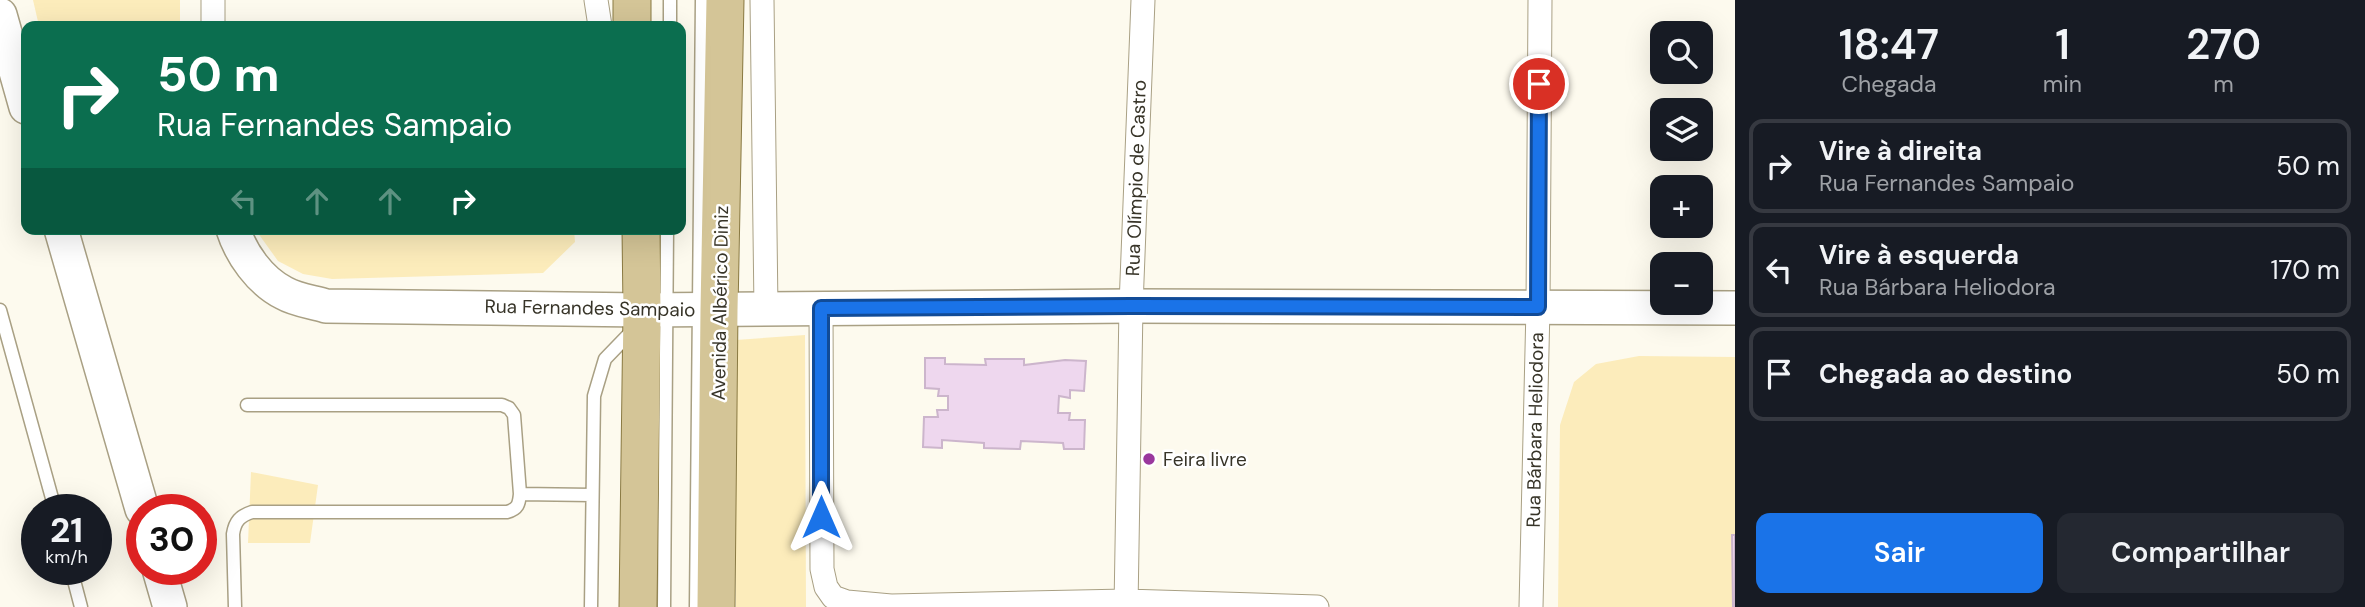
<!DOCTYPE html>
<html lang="pt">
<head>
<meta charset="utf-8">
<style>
  :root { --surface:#171b24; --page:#242831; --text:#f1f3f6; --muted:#9ea1a6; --line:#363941; --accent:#1a73e8 }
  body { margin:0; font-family:"DM Sans",sans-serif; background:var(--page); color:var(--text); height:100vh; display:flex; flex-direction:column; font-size:26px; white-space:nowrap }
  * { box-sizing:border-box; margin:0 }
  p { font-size:23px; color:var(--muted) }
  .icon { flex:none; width:38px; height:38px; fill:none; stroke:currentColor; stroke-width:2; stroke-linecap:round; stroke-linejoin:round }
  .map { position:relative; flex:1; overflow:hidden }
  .side { display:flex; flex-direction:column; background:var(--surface); width:630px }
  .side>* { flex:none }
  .banner { position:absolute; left:21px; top:21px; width:665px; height:214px; border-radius:14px; box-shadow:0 7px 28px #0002; background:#0b6e4f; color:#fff; overflow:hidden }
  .controls { position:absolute; left:1650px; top:21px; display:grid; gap:14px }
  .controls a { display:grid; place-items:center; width:63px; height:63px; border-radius:14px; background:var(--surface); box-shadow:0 7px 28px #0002; font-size:35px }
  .speed { position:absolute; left:21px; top:494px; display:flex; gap:14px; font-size:35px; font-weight:700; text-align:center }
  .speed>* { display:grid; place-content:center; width:91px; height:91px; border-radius:50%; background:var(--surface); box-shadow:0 7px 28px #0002; line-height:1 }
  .speed small { font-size:18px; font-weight:400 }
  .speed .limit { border:10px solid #d22; background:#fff; color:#111 }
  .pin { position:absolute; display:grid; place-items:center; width:60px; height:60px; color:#fff; margin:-30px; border:4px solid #fff; border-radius:50%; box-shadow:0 2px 7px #0007 }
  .me { position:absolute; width:77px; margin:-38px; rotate:0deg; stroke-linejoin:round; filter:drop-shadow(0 0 5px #0008) }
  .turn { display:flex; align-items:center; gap:24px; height:147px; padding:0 21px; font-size:32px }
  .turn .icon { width:91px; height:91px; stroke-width:2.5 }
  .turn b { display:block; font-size:49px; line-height:60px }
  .lanes { display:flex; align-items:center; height:66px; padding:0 21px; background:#0003; justify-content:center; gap:35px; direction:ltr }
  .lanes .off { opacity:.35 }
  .eta { display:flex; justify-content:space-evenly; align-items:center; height:119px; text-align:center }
  .eta b { font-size:42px; font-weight:600; line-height:49px }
  .cta { display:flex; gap:14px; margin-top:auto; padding:14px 21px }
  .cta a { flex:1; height:80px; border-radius:14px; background:var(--accent); color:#fff; font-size:28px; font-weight:600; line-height:80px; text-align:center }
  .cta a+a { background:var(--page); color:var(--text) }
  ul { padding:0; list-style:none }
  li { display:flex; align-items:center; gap:21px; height:94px; margin:0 14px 10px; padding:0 7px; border:4px solid var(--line); border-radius:14px }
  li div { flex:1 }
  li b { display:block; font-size:26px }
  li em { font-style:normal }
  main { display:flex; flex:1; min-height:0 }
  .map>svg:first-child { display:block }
  .green { fill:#fcecbb }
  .building { fill:#eed7ee; stroke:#ccb5cc; stroke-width:2 }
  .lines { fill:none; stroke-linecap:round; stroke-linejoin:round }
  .service-casing { stroke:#a9a084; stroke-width:15 }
  .minor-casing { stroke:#a9a084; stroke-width:25 }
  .secondary-casing { stroke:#a9a084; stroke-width:36 }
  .primary-casing { stroke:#8a7a43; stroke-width:39 }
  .service { stroke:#fff; stroke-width:12 }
  .minor { stroke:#fff; stroke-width:23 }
  .secondary { stroke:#fff; stroke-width:33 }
  .primary { stroke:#d4c597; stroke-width:37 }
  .route-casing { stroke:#114b97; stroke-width:18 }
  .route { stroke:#1a73e8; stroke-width:12 }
  .poi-dot { fill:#9a379d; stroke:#fff; stroke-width:2.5 }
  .labels { text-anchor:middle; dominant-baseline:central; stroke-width:5; stroke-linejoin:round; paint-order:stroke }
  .street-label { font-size:19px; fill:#373428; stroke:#fff }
  .poi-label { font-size:19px; fill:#373428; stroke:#fff; text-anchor:start }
</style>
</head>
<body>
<main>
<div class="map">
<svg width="1735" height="607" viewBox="0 0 1735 607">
  <rect width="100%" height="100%" fill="#fdfaee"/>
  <path class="green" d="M33,0H180V26H39Z
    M255,229H574L575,242L543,273L332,279L303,274L278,261Z
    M805,335L806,607H736V340Z
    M1639,356L1735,357V607H1558L1560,425L1574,382L1596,364Z
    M251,472L318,485L310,543H248Z"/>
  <path class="building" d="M925,358H945V364L986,365L985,359H1024V365L1065,360L1086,361L1084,391L1070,390V398L1059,396L1058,413H1070L1069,420H1085L1084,449H1064L1063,443L1021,441L1020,449L984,448V443L942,440V448L923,447L924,417H938L937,410H948V396H938L939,389L925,388Z
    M1732,535H1735V607H1733Z"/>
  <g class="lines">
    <g class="service-casing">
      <path id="service" d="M670,26V0
        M0,310L55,509
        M520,494L592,495
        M71,569L81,607
        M235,607L233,534C235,521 240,516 252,512H507C518,509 519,504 520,494L514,415L509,408L502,405H247
        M591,607L594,396L605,359L634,329
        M664,607L667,229
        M696,607L702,0"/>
    </g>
    <g class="minor-casing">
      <path id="minor" d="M596,0L600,26
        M762,0L766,309
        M213,26V0
        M821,308L822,569L826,587L833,597L847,602L891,606L1126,601L1317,607
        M1126,607L1131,306L1143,0
        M1531,607L1538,307L1540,0"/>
    </g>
    <g class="secondary-casing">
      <path id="secondary" d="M0,15L26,107
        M61,229L142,509
        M233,229C241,254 260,281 284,293C296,300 313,302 326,306L642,310L1131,306L1735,308
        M159,569L170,607"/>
    </g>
    <g class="primary-casing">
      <path id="primary" d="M632,26V0
        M638,607L642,310L641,229
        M716,607L719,310L725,0"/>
    </g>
    <use href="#service" class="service"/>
    <use href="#minor" class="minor"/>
    <use href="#secondary" class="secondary"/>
    <use href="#primary" class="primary"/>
  </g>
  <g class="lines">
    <g class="route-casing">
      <path id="route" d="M821,517V308L1131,306L1538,307L1539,84"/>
    </g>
    <use href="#route" class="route"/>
  </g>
  <circle class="poi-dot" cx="1149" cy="459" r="7"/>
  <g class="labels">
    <g class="street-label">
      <text transform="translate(1136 178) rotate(-88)">Rua Olímpio de Castro</text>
      <text transform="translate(720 303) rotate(-89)">Avenida Albérico Diniz</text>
      <text transform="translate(590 308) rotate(1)">Rua Fernandes Sampaio</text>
      <text transform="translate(1535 430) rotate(-89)">Rua Bárbara Heliodora</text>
    </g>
    <g class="poi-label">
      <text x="1163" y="459">Feira livre</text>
    </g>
  </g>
</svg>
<div class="controls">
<a><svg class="icon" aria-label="search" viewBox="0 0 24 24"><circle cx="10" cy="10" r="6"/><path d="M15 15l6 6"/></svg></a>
<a><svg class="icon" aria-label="layers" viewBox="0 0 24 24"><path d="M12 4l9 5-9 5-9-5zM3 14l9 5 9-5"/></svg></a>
<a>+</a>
<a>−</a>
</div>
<div class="speed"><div>21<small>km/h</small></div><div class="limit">30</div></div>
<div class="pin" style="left:1539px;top:84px;background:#d93025"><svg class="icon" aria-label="arrive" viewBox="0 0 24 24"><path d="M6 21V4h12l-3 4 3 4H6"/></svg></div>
<svg class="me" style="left:821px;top:517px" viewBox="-20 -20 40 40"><path d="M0-17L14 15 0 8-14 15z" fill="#1a73e8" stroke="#fff" stroke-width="4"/></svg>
<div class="banner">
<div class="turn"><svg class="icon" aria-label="right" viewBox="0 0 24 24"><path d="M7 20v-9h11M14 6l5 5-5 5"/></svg><div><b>50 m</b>Rua Fernandes Sampaio</div></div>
<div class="lanes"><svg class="icon off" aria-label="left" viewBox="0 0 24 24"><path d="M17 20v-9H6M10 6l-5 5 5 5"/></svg><svg class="icon off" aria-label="ahead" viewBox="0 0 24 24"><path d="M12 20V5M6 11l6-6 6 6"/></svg><svg class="icon off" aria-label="ahead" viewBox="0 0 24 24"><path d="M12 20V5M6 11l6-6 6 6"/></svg><svg class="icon" aria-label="right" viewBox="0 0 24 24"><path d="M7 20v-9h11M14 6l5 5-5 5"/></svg></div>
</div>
</div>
<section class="side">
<div class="eta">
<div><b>18:47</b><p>Chegada</p></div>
<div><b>1</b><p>min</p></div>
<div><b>270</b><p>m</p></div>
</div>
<ul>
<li><svg class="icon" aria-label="right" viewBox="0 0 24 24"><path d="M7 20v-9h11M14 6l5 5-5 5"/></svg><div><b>Vire à direita</b><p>Rua Fernandes Sampaio</p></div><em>50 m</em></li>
<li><svg class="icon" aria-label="left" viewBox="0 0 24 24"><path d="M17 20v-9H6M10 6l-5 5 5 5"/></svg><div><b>Vire à esquerda</b><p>Rua Bárbara Heliodora</p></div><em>170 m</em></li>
<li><svg class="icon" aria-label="arrive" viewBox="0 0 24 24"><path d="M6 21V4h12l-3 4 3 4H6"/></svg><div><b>Chegada ao destino</b></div><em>50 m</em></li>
</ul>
<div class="cta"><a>Sair</a><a>Compartilhar</a></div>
</section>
</main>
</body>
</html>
